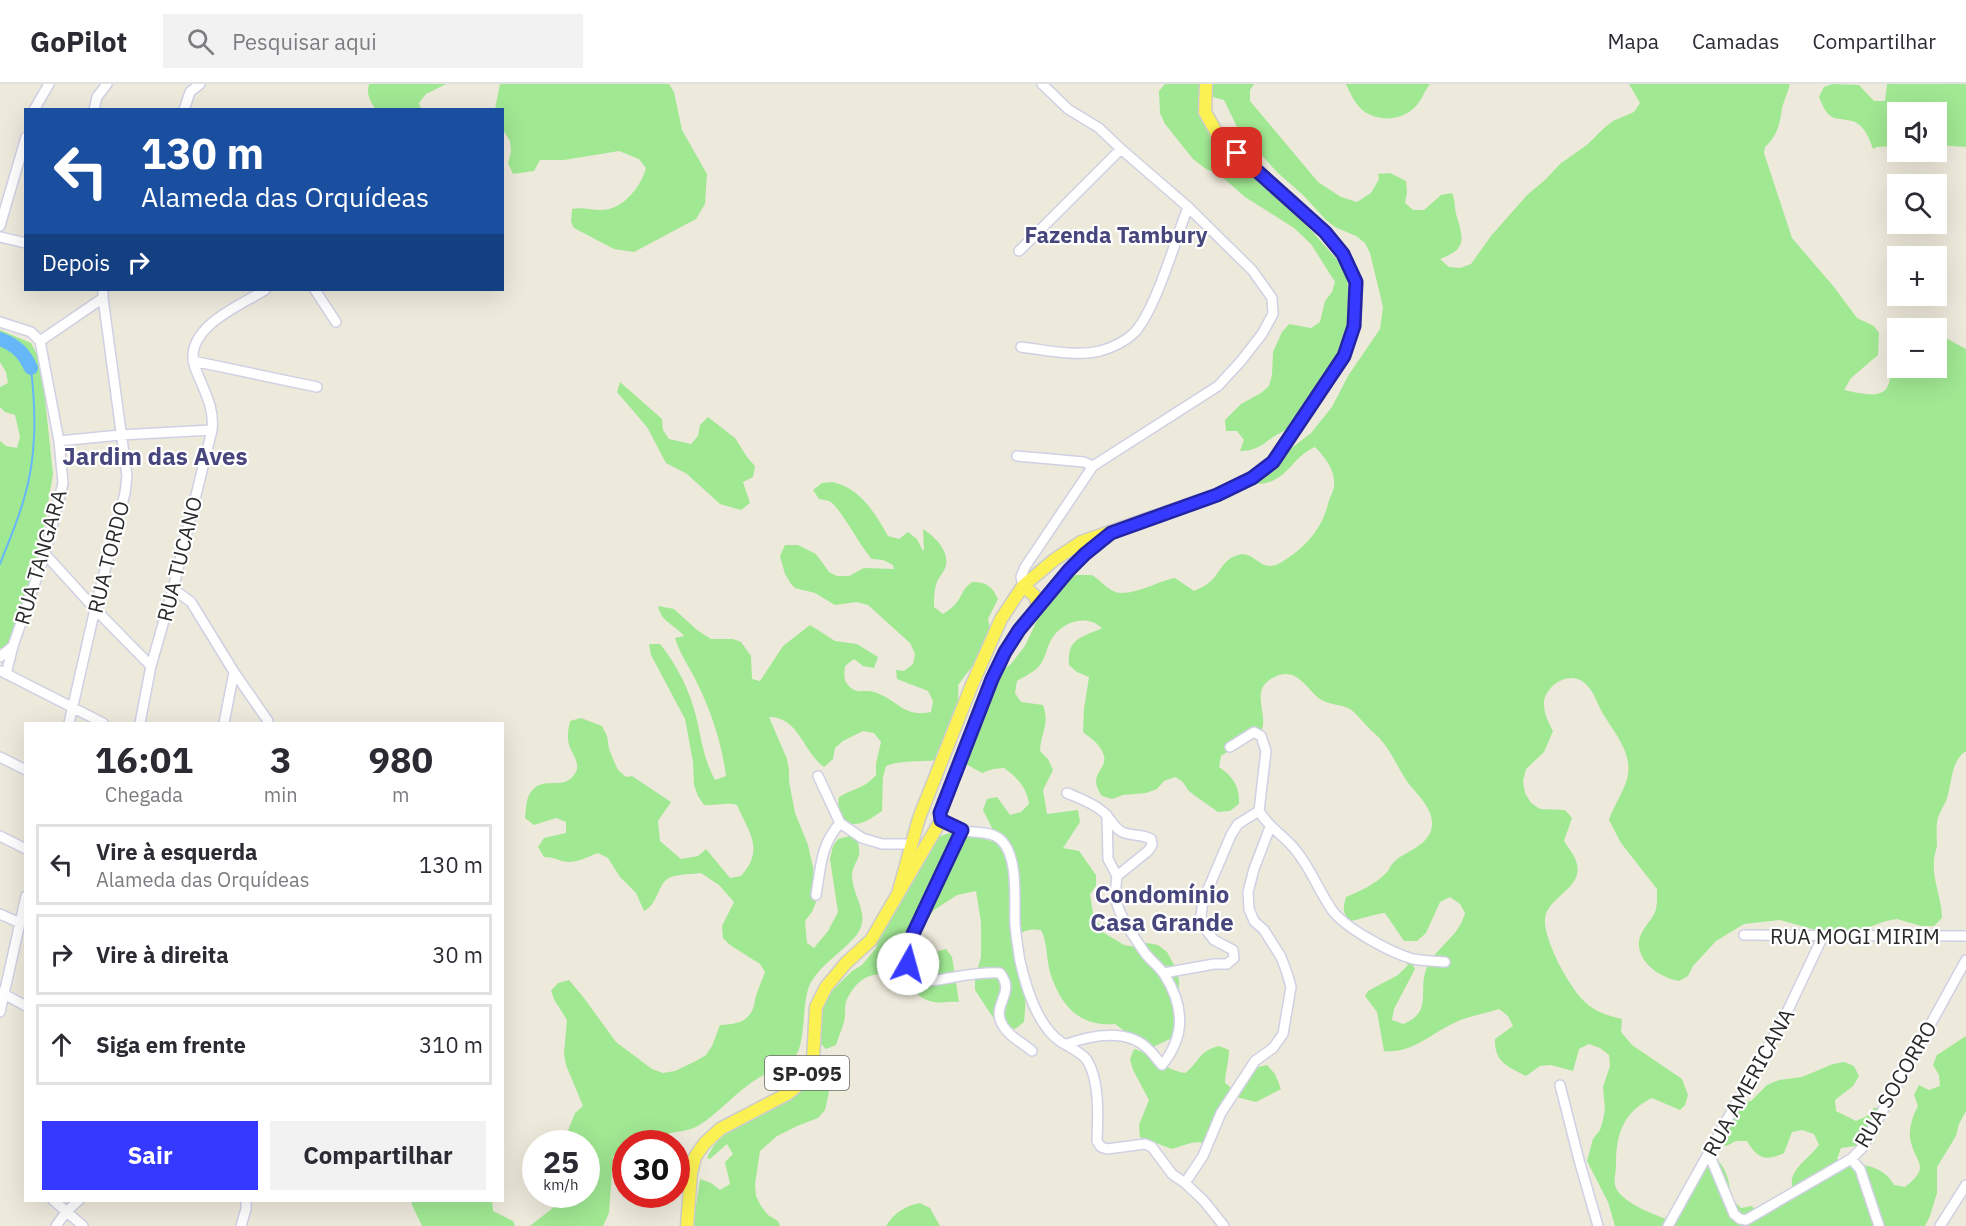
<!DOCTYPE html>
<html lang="pt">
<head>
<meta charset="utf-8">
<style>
  :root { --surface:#fff; --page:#f2f2f3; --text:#2b2b33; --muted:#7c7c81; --line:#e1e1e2; --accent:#3639ff }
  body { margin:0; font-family:"IBM Plex Sans",sans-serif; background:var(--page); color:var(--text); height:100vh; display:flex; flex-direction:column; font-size:22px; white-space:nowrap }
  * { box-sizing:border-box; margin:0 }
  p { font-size:20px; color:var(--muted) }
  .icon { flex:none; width:33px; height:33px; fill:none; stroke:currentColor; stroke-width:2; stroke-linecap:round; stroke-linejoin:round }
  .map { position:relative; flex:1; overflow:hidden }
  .details { position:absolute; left:24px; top:638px; width:480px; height:480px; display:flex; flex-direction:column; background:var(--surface); border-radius:0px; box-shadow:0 6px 24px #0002 }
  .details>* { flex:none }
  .banner { position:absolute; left:24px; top:24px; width:480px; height:183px; border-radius:0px; box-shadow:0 6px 24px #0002; background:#1a4fa0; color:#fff; overflow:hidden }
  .buttons { position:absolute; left:1887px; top:18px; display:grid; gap:12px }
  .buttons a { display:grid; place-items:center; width:60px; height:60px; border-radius:0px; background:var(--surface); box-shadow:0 6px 24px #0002; font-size:30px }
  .speed { position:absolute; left:522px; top:1046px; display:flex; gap:12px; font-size:30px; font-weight:700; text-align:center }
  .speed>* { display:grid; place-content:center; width:78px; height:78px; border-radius:50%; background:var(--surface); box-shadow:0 6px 24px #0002; line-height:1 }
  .speed small { font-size:15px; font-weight:400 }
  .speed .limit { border:9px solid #d22; background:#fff; color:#111 }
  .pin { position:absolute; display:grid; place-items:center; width:51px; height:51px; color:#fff; margin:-26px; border-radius:12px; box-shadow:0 3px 9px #0006 }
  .me { position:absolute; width:66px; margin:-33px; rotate:7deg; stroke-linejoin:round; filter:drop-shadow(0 0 4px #0008) }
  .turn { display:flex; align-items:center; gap:21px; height:126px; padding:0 18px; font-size:27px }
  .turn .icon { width:78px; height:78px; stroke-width:2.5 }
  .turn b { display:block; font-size:42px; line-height:51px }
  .then { display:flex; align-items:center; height:57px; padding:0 18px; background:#0003; gap:12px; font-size:22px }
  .eta { display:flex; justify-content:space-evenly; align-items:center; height:102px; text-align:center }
  .eta b { font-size:36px; font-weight:800; line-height:42px }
  .primary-button { display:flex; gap:12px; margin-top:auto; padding:12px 18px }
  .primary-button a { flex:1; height:69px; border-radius:0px; background:var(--accent); color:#fff; font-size:24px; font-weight:800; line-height:69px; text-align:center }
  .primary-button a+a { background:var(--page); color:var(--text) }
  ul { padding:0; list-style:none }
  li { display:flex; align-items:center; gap:18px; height:81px; margin:0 12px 9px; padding:0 6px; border:3px solid var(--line); border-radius:0px }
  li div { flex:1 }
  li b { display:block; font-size:22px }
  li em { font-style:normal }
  header { display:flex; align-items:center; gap:36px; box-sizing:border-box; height:84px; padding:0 30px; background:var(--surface); border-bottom:2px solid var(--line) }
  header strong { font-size:28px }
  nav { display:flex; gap:33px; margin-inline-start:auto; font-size:21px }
  .search { width:420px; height:54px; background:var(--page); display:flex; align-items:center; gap:15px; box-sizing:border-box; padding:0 21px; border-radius:0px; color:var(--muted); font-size:22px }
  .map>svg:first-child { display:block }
  .green { fill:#a1e893 }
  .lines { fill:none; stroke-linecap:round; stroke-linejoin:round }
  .stream { stroke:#66b7f8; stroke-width:2 }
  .river { stroke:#66b7f8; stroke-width:14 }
  .minor-casing { stroke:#d0d0e4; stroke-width:12 }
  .major-casing { stroke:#ccc; stroke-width:15 }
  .minor { stroke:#fff; stroke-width:9 }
  .major { stroke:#fbf152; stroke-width:12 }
  .route-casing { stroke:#2325a6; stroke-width:15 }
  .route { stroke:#3639ff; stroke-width:10 }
  .labels { text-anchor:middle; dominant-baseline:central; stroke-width:4.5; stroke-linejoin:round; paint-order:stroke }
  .shield { fill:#fff; stroke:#6a6a6a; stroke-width:1.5 }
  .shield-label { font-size:20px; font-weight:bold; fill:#2a2a2a }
  .street-label { font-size:21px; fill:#2a2a2a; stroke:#fff }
  .neighbourhood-label { font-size:22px; font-weight:bold; fill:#47477e; stroke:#fff }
  .quarter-label { font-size:24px; font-weight:bold; fill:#47477e; stroke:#fff }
</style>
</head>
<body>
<header>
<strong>GoPilot</strong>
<div class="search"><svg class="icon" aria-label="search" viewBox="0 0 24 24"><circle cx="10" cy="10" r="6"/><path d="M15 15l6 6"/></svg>Pesquisar aqui</div>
<nav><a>Mapa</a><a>Camadas</a><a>Compartilhar</a></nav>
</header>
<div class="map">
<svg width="1966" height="1142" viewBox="0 0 1966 1142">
  <rect width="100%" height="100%" fill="#ede9db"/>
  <path class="green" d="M369,0H446L426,10L419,19L421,25L376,26C370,17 366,10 369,0Z
    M500,0H669L674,8L682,46L707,90L705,120L696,135L634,168L614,165L574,144L571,138L572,125C582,123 590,126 600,126C622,127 641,103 646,84L639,75L619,67L564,76H540L534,87L513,90L508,79L511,68L510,57L503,46L502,26L495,25Z
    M1165,0H1254L1250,6V17L1318,98L1341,113L1357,118L1371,109L1379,95L1378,90L1390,89L1406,97L1407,108L1405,119L1413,126H1424L1441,111L1452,109C1456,118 1454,125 1457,133C1464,157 1466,165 1440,175L1449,183L1460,184L1471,180L1491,152L1527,111L1545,96L1560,80L1588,60L1604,44L1613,37L1634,28L1640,19L1629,0H1790C1788,8 1784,16 1782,24C1780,40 1777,52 1765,63L1764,69L1792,154L1834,203L1857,234L1874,242L1879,249L1878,271L1851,294L1844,306C1854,308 1876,314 1884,307C1889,304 1890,294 1891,288L1915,284H1936C1937,273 1935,260 1944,253L1966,265V667C1950,677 1952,702 1946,717C1942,725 1938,731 1937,739C1936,746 1937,754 1937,762C1936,767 1934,771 1934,776C1932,796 1942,814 1942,834L1934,842H1921L1897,835L1886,837L1855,848H1842L1816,846L1780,836L1744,840L1716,857L1693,882L1688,892L1679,897C1661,894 1637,879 1639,857C1640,848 1648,840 1653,832C1658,824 1657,814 1657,805L1621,759L1609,736C1613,723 1627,702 1628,690C1632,667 1612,646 1602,628C1596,617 1593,604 1582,597C1567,587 1543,603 1544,621C1544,630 1549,639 1553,647L1544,668L1526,685L1523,697L1525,709L1531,719L1540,725L1565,726L1572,734L1564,757C1568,764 1574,770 1576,777C1586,804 1547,812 1545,835C1543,855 1570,905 1585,918C1595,928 1609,932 1622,935L1621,948L1632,961L1682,995L1688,1011L1685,1021L1680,1026L1652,1014C1623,1028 1616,1050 1616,1081C1616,1089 1613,1097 1616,1104C1622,1119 1660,1134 1675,1137L1682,1128L1685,1118L1706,1078L1717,1075C1721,1080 1725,1085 1727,1092C1732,1107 1728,1112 1741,1124L1752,1122L1757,1128H1770L1793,1115C1794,1109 1791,1101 1792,1095C1795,1082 1811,1072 1819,1061L1814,1050L1802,1046L1792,1048L1784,1069C1765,1078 1757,1074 1747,1057H1736L1726,1062L1718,1055L1717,1043L1740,1019L1751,1017L1767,1001L1779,996L1802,993L1833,980L1844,978L1854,982L1859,992L1853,1002L1835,1016L1836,1027L1856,1037L1867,1032L1874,1024L1885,1023L1875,1043L1873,1055L1863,1061L1841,1064L1837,1075L1846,1081C1865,1079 1885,1084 1894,1101L1905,1103C1933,1081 1914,1079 1910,1054C1909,1043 1913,1031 1918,1022L1914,1011L1919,1001L1929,1006L1940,1002L1939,991L1933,981L1937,971L1966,952V1027L1959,1040L1956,1052L1937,1083V1109L1930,1132L1925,1142H1615L1608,1118L1587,1077L1593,1055L1600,1046L1603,1036L1605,1025L1603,1003L1610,982L1609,971L1600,964L1589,960L1579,965L1573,987L1551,981L1540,982L1526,992C1508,983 1494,978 1495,955L1513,942L1508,932L1499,925C1484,930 1468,932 1454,939C1430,950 1412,970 1384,967L1377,928L1365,912L1368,907L1398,891L1408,881L1401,874L1410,875L1415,885L1394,925L1392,936L1403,940C1434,928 1417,907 1427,883C1436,863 1459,853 1465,829L1460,820L1450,813L1440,818L1426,849L1417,857H1404L1385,829C1373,830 1363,835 1351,837C1342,829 1343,824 1346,813C1360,807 1374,801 1385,790C1389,787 1390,782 1393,779C1405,766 1433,762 1432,738C1432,724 1417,710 1409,700C1400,688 1394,673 1385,661C1380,653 1372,648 1366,641C1361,636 1356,629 1350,625C1341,620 1329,621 1320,615C1307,605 1298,585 1279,591C1244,604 1272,630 1260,650C1256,656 1229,666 1221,672L1219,683C1233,692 1240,703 1239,720L1230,727L1218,728C1213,724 1192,710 1189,707C1183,699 1185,698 1175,693L1164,697L1157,705L1146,709L1123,711L1112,715L1102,712C1084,687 1114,686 1101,665C1097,658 1089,653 1083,648L1084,625L1089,593L1077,588L1069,581C1067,554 1081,554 1102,544C1086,529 1061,538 1051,556C1047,563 1046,571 1042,578C1037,587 1025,592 1017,597L1015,609L1021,618L1043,621C1050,641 1041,648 1040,667L1048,675L1053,686L1043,706L1047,730L1078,726L1080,738L1063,764L1079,767L1096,791V802L1090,810L1093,829L1104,849L1124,861L1136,863L1147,859L1158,861L1167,868L1178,888L1179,899L1176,946L1170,955L1149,965L1115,940C1079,943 1060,921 1050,888C1046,874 1048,860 1041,846C1028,844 1020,847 1012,858C1013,867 1017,872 1020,880C1027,899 1026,918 1024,938L1015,945L994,935L975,906V894L981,873V838L976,807L957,811L934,826L917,849L910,872L914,890H922L938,867L946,865L952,873L959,918C947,917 938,921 927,916C916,912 911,902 901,896C877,884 859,891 847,915C844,922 846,931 844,938C842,946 838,953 836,961L826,965L818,957L820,932L828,911L852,887L862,881L876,864L883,843L937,754C957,743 970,751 991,757L993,746L983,726L987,715L997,713L1010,731L1021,728L1029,720C1027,704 1017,693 1004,684L993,685L982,689L966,680L965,668L1001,587L1011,580L1025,562L1039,532L1041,521L1071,491H1092C1100,496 1106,504 1115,508C1132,513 1158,497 1175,494L1194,507C1201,504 1207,501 1213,495C1220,487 1224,476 1235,472C1255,463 1259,491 1280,479C1304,465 1321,447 1328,420C1329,414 1333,409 1334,403C1336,387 1325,373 1315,363C1290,374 1287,400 1256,400L1252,395L1311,349L1332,323L1348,292L1380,245L1383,223L1370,169L1365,159L1356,152L1335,143L1326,136L1303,111L1278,89L1239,47L1224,16L1213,13L1206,21L1234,76L1294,127L1340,179L1346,189L1352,233L1340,275C1315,287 1315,315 1300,335C1294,343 1281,348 1273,353C1261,362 1255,367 1240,367L1244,356L1237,347H1226L1225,336L1241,320L1261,309L1269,302L1272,291L1273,268L1282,248L1289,240L1311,244L1320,238L1325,217L1332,208L1335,198L1311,160L1294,144L1245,113L1220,91L1206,85L1193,75L1165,40L1160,29L1159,7Z
    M1346,0H1430C1424,7 1422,17 1414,24C1401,36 1380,38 1365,28C1356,22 1350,9 1346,0Z
    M1832,0L1859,1L1874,17H1885L1887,0H1966V63L1937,61L1936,28H1898L1897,62L1877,63L1873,65C1870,56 1865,43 1855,38C1848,35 1839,36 1832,33C1825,29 1822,20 1819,13L1824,3Z
    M0,246L31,259L41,278L53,390L43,451L13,553L5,565L0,564V357L6,362L17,364L20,353L15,331L5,328L0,323V303L8,299L6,288L0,278Z
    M620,298L662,335L663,346L669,355L691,360L698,352L700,341L708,333L735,354L747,373L755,382L753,393L743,398L750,419L741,426L720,420L687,390L666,379L647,343L617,308Z
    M833,398C861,405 875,429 888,452L899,455L908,448L917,455L923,467L924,465L923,445C934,452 949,466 946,481C945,487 939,493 937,498C934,506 934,515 934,523L943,530C949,526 955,522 959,515C965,506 962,506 972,498C986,498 992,502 998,515L988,535L992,556L958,601C960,628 951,650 942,675C924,679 904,675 886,682L883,693L882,727C876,731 868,737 861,739C842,744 836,729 839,713C854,704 864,705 876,691V680L881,658L874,649L863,647L843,657L835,664L833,675L824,683C803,668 799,633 769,633L787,675L789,686V697L795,729L808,761L813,783L816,818L812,828L805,837L807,859L814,864L828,847L838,828L830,775L833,762L838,755L850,752L858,757C858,761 860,767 859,771C857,778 852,783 852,792C853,816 875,834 852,856C839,870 821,881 811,898C801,916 807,956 795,973C787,986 772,986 760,993C736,1007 720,1029 696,1043C684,1049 673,1046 662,1053L660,1059H626L625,1075L617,1068L613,1073L609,1129L603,1142H530L554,1123L563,1110H586V1059H563L575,1029L583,1022L566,981L564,970L567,936L555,917L551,907L558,899L569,896L584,914L616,958L652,985L663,989L675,987L696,977L706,971L712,962L720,941C740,940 752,937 755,916C757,907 762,897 765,888L760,880L730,861L723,854L722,842L734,818L719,801L701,789C692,790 680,790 671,793C657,798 659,820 644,827L636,809L620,793L608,774L598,769C589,772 579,778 569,778C561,778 555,773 544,773L538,763L544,754L566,749V738L556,734L534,741L525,734C526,727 526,717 529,711C541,689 562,708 574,691C582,681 573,672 569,661C567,652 568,646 570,637L581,634L602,642L607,652L609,665L613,675L618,686L626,693L632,692L671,718L658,737L660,757L681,775L698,772L706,765L730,794L741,792C765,765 749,749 737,721C726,718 716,722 704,721L698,712L694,701L693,678L685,635L651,571L649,560H660C677,581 690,607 696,632C701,654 704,676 715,696L726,692C722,661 712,629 698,601C691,585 680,571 675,554L684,552C674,540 661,538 658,522L674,525L697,546L711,555H733L741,558L751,572L752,595L760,597L783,562L810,541L835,557L857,560L878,573L874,584L863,582L854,575L845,582C844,591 843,598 851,604C858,610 865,605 874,608C897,615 903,634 931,628L933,617L928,607L897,595L896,586L904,587L913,580L915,570L910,559L868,521L857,518L835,521L815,509L795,504L791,500L785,490L780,472L785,461H798L816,470L829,488L837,492H849L864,484L894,485L893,481L883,476L872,475C861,464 839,421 829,417C826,416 823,416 819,415L813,406L822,399Z
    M1219,962L1229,966C1229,978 1225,988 1225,999L1234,1006L1245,1001C1249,989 1253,983 1267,981L1275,990L1281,1005L1256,1018L1236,1013C1211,1033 1212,1033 1211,1063C1198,1053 1186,1061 1172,1065L1140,1053L1139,1041L1149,1016L1133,986L1130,975L1134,965C1154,970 1163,986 1185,989C1200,978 1198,967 1219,962Z
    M819,987L829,1008L825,1026L818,1034L797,1042L777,1052L760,1067L755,1100L756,1112L761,1122L768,1131L778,1137L780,1142H693L700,1095L711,1099L720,1106L730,1100L725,1078L733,1070L727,1060L710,1075L707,1074C720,1041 771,1027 798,1006C806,1000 812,993 819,987Z
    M411,1116H492L493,1127L513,1137L515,1142H422L412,1121Z
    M920,1119L930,1124L940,1142H886C894,1129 905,1122 920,1119Z"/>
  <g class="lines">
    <path class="stream" d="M0,480C8,459 17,439 23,418C37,374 36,329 31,284"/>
    <path class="river" d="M0,255C16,261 24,269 31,284"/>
    <g class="minor-casing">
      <path id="minor" d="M34,26L49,0
        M94,26L97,13L107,0
        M184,26L190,8L200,0
        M0,142L26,53
        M0,153L26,159
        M1019,167L1121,65
        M315,206L336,238
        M0,238L31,248L40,257L59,357L63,399L45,470L13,562L6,590
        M40,257L103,214V206
        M1021,263C1046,266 1075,273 1100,267C1111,264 1124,258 1133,250C1155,229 1176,154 1188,123
        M193,277L317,303
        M59,357L120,351L212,346
        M1017,372L1084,378L1093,382
        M45,470L95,525L151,582
        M1023,502L1021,493L1025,483L1093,382L1218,302L1241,277L1262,250L1273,230L1272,214L1252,186L1188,123L1121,65L1099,44L1068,25L1042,0
        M173,505L191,518L234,588L268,637
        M0,573L13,562
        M1,587L103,639
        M69,639L95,525L125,409L127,392L103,214
        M140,639L151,582L173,505L212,346C214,327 208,315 201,298C198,291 194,283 193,276C190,241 241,221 265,206
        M224,639L234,588
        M1230,663L1254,648L1261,652L1266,667L1259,727C1268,743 1282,750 1293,763C1310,782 1318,806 1332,826C1345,844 1391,869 1413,875C1424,877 1435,877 1445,878
        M0,673L26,686
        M818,692L840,739L862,754L882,760H913
        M1107,731L1108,775L1117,792
        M941,736C947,739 954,743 961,746C975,750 990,746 1001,756C1019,773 1014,817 1015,840C1016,852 1018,865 1020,877C1026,903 1037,942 1061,958C1069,963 1080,967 1087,976C1100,997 1098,1033 1097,1057L1101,1063L1107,1065L1145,1060L1152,1063L1172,1090L1185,1099L1204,1117L1224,1142
        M962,746L912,852C905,870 905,892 930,896C935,897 943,895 949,894C966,891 983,888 1000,889C1018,911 986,922 1006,946C1012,954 1024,960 1032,967
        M0,752L26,765
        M816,811C821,783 820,762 840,739
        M0,830L20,839
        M1744,851L1966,852
        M1164,889L1214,880H1227L1234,874L1233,866L1214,856L1203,842L1201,831L1203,817L1231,751L1238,740L1259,727
        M0,908L26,922
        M0,928L26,812
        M1067,960C1092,951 1128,944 1149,966C1154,970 1157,976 1162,981C1186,952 1184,921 1164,890C1159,882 1151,877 1145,869C1136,856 1119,832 1116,816C1115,809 1116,800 1117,792L1148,767L1152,761L1151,755C1142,750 1131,752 1122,748C1113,743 1110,733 1102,727C1093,719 1079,714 1067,709
        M1560,1001L1579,1076L1598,1142
        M1709,1070L1734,1130L1740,1135L1746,1136L1851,1075L1862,1064L1966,876
        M1851,1075L1860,1085L1879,1142
        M1185,1099L1203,1072L1221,1029L1255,977L1273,964L1283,950L1291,903L1287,889L1281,873L1264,846L1254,837L1249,825L1248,808L1254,785L1270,743
        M53,1116L83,1142
        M56,1142L66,1128L79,1116
        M241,1142L246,1125V1116
        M1668,1142L1788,926L1823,852
        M1940,1142L1966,1101"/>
    </g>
    <g class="major-casing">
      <path id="major" d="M1023,502L1034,511L1039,522
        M899,806L919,734L971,603L1001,535L1023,502L1054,476L1081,458L1217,411L1252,394L1273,378L1344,272L1354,242L1356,198L1343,170L1325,148L1219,53L1205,28L1206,0
        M687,1142L691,1089L695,1073L704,1060L720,1045L787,1010L803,997L813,976L816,923L826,903L846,879L871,856L941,736L940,729L992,595L1005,568L1019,546L1069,486L1085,469L1103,455"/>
    </g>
    <use href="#minor" class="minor"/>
    <use href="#major" class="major"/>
  </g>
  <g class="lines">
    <g class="route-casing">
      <path id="route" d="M908,880L907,865L912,852L962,746L941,736L940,729L992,595L1005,568L1019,546L1069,486L1085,470L1111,449L1217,411L1252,394L1273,378L1344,272L1354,242L1356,198L1343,170L1325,148L1237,69"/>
    </g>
    <use href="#route" class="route"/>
  </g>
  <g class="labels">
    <rect class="shield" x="765" y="972" width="84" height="34" rx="4.5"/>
    <g class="shield-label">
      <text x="807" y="989">SP-095</text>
    </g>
    <g class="street-label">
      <text transform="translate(40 473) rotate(-74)">RUA TANGARA</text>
      <text transform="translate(108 473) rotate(-76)">RUA TORDO</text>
      <text transform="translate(179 475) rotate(-76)">RUA TUCANO</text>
      <text x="1855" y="852">RUA MOGI MIRIM</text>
      <text transform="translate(1748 998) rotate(-61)">RUA AMERICANA</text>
      <text transform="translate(1895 1000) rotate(-60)">RUA SOCORRO</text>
    </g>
    <g class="neighbourhood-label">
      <text x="1116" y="150">Fazenda Tambury</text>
    </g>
    <g class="quarter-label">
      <text x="155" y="372">Jardim das Aves</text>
      <text x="1162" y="810">Condomínio<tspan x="1162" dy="28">Casa Grande</tspan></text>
    </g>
  </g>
</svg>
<div class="buttons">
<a><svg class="icon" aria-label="sound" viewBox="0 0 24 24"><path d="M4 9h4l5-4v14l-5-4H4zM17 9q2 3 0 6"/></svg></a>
<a><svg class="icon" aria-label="search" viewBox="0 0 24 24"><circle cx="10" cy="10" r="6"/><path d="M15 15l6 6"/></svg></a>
<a>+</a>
<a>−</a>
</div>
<div class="speed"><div>25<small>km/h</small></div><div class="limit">30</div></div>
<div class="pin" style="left:1237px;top:69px;background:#d93025"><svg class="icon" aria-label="arrive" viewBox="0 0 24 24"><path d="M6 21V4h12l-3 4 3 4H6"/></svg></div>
<svg class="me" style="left:908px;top:880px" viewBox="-20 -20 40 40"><circle r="19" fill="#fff"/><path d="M0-13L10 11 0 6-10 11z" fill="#3639ff"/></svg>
<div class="banner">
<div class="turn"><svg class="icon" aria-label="left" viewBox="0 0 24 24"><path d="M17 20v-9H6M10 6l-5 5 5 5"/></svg><div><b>130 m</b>Alameda das Orquídeas</div></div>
<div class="then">Depois<svg class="icon" aria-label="right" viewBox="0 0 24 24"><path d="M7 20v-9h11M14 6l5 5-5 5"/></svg></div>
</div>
<section class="details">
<div class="eta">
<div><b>16:01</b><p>Chegada</p></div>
<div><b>3</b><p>min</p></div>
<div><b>980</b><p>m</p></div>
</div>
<ul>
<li><svg class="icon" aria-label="left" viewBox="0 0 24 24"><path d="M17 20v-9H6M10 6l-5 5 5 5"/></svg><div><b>Vire à esquerda</b><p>Alameda das Orquídeas</p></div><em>130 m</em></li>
<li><svg class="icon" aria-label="right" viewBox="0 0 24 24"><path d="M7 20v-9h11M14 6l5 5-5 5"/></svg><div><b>Vire à direita</b></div><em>30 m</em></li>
<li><svg class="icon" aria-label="ahead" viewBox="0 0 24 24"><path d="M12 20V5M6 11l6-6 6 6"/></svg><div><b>Siga em frente</b></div><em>310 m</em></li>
</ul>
<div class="primary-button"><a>Sair</a><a>Compartilhar</a></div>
</section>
</div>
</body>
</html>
